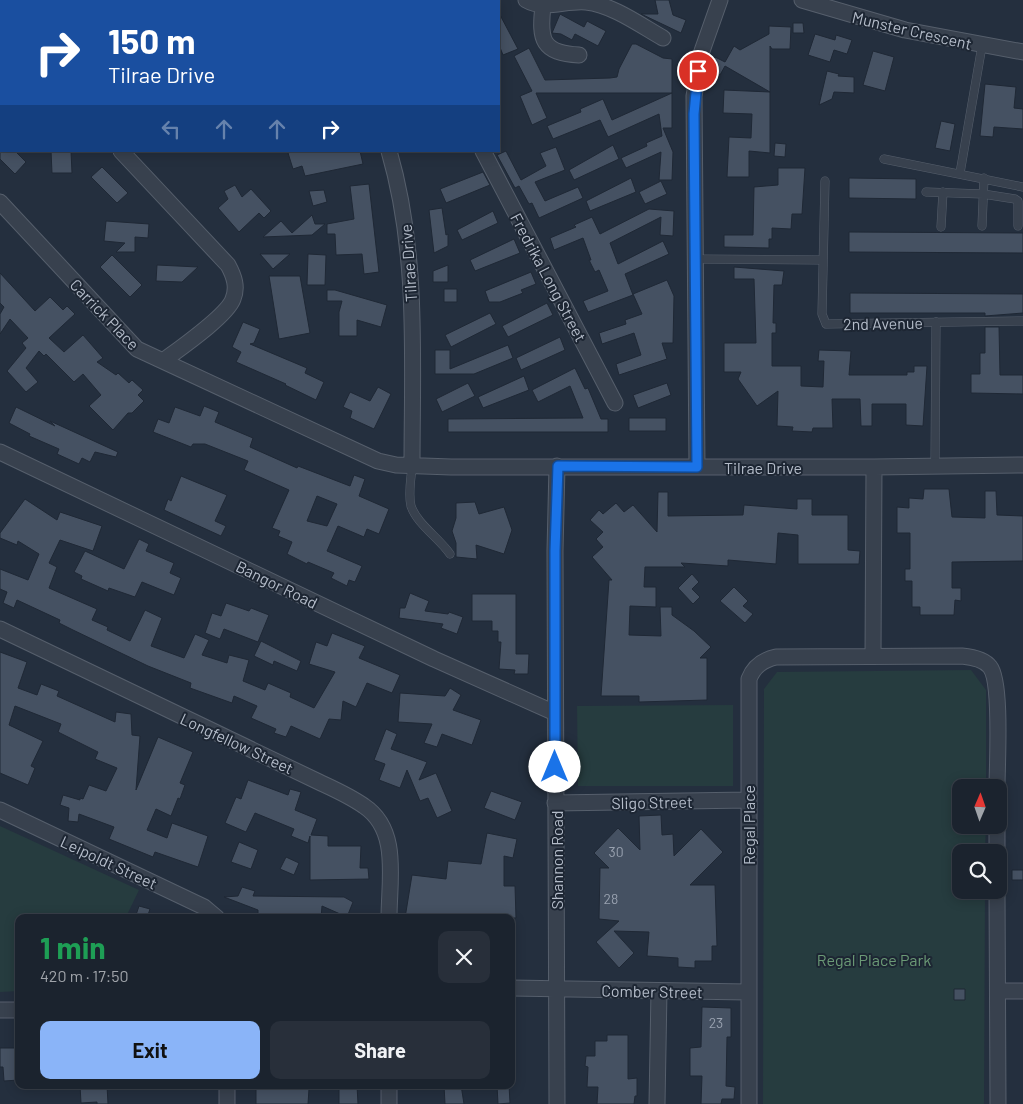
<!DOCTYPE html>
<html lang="en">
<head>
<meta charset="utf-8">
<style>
  :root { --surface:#1b232e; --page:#282f3a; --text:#f1f3f6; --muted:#a0a4aa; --line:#39404a; --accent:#8ab4f8 }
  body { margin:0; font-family:Barlow,sans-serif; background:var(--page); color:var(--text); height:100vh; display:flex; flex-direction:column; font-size:19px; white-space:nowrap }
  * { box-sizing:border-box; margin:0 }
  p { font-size:16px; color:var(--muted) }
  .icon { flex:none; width:28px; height:28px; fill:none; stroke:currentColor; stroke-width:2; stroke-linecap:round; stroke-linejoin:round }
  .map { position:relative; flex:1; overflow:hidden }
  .drawer { position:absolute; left:15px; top:914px; width:500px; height:175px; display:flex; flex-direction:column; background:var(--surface); border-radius:10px; box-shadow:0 2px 12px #0003,0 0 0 1px var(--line) }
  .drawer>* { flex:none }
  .hud { position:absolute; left:0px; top:0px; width:500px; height:152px; box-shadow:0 2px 12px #0003,0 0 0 1px var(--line); background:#1a4fa0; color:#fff; overflow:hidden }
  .needle { width:32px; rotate:2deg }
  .tools { position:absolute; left:952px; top:779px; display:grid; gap:10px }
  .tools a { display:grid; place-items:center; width:55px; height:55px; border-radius:10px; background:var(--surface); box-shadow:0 2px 12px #0003,0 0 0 1px var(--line); font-size:25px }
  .pin { position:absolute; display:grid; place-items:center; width:42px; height:42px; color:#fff; margin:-21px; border:2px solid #fff; border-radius:50%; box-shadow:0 1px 5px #0007 }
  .me { position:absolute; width:55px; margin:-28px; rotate:0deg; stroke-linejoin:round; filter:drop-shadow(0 0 4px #0008) }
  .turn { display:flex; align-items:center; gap:18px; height:105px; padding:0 25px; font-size:22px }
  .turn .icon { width:65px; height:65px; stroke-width:2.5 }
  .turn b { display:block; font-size:35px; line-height:42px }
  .lanes { display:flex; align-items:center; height:48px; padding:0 25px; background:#0003; justify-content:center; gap:25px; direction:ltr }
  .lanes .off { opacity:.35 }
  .round { display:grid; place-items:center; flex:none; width:52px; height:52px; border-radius:10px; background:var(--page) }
  .overview { display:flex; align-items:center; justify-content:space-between; height:85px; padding:0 25px }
  h1 { font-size:30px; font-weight:700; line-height:38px; color:#1e9e55 }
  .cta { display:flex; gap:10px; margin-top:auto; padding:10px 25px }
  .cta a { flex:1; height:58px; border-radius:10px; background:var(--accent); color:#111; font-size:20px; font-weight:700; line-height:58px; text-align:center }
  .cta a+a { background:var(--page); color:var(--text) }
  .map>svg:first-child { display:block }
  .green { fill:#263c3f }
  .building { fill:#455162; stroke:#1f2835; fill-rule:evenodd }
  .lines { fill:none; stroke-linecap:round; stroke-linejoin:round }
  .service-casing { stroke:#565f6c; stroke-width:9 }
  .minor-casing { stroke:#565f6c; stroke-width:17 }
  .service { stroke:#38414e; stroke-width:8 }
  .minor { stroke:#38414e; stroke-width:15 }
  .route-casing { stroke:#114b97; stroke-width:12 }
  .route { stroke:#1a73e8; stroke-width:9 }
  .labels { text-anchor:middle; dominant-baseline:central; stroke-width:4; stroke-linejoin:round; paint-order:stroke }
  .number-label { font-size:14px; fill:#98a1af }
  .street-label { font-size:16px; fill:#b4bcc9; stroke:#1d2633 }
  .park-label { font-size:16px; fill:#6b9a76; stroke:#1d2633 }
</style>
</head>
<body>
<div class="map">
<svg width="1023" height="1104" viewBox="0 0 1023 1104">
  <rect width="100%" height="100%" fill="#242f3e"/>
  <path class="green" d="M971,670L986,690V787L961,788V825H986L985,852H961V890H985L984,1104H763L764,689L777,672Z
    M733,705V786H578L577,706Z
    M0,826L139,890L126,917L19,918V991L0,992Z"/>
  <path class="building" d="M655,0H669L673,15L686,20L681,33L641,14H658Z
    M499,13L518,49L503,55L499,45Z
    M560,14L584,27L587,21L606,31L598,46L575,34L572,40L561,34L552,33Z
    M793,23H803L804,33H793Z
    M769,26L791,27L790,49H772L770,46V92L725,66L720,75L708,69L715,57L725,62L734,46L740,50L769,34Z
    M815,34L835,40L836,35L852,40L847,54L834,50L830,62L808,55Z
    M632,44H636L663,58L672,59V128H663L673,152L672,180H659L661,152L626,168L621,158L647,146L646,143L662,136L659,114L608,137L600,120L553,139L547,126L581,112L580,109L603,99L612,120L672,93H536L547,118L532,125L520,96L532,91L514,56L529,48L545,80L610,78L617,77L619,69Z
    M873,51L894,57L885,91L863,85Z
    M827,71L839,74L838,76L854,77V93L834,92L832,99L819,105Z
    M985,84L1016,87L1014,108L1023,109V129L994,127L993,137L980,136Z
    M724,90L770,92V153L749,151V177H727L729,137L751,138L752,114L723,113Z
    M941,121L955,124L950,151L935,148Z
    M775,143L786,144L785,157L774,156Z
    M613,145L619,159L574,180L569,170Z
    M556,147L565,170L535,182L545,201L578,187L583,198L539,218L532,203L529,204L519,186L515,188L497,155L506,151L521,180L546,166L540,153Z
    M0,151H15L26,162L15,174L0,159Z
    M51,151H71L72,173H52Z
    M295,151H360L363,164L305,176L302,166L293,169L288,153Z
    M102,167L128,193L117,203L91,177Z
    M778,168H805L802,214H792L791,229L772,228V239H769V248L724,247V235H753L754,187L778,185Z
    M483,172L490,185L446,203L440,189Z
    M631,178L636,192L590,211L586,201Z
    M849,178L916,179V199L849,198Z
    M661,181L667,194L645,204L639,192Z
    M369,184L379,272L364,274L362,254L336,255L335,234H327V224L354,219L350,186Z
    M235,185L242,197L251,189L271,211L264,218L259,213L239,232L218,208L228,199L224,191Z
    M324,190L327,202L313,206L309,191Z
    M442,208L446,235L448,234V246L434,253L429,210Z
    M649,209L674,211L673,236L660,235L661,217L610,243L618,264L663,241L669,254L625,274L633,295L588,312L583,301L608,291L599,270L595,272L589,260H591L583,238L554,250L550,238L576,227L574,225L592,217L600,234Z
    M493,211L498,223L462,240L457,230Z
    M312,215L315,224H325L312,235L263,237L281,221L292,233Z
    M106,221L149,224L148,238L135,237V252H116L125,243L104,241Z
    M849,232L1023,233V253L849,252Z
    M514,239L520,253L475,271L470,260Z
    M260,254H290L273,269Z
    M308,254L326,255L325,285H307Z
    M112,255L142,285L130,297L100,267Z
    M157,265L198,267L182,282L156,281Z
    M448,265V282H433V271Z
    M734,267L784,271L782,285H774L773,323H776V333H772V366H801V386L823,387L824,361H818L819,350L851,351L849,375H907V372H914V366H927L923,426L906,425V404H872V426H861L860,399H832L833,428H813L812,432L792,431L793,427L777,426L778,391L757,406L738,379L741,372H724V343H756L754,279H734Z
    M531,272L536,284L521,290L523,293L500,302H489L485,291Z
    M0,273L35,311L50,297L63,310L67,306L75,314L49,338L64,352L83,335L103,358L97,362L116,375L118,373L129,383L132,380L143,390L138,395L144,401L132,413H128L113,430L89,406L101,395L83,374L74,382L46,354L44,356L39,351L26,368L38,382L26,392L7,371L26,348L22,343L28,338L10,319L0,334V314L4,307L0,303Z
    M269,276H300L310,333L279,339Z
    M667,280L674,296L673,343H662L667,359L619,375L616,364L641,355L634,333L602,344L599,333L626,324L625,320L642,314L633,294Z
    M444,289H457V302H444Z
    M327,290H335L387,305L381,327L357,320V336H339V312L342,301H327Z
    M850,293L1023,294V313L985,316V313H850Z
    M547,303L553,315L508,337L502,326Z
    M490,313L496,324L451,347L445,335Z
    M243,322L260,329L254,343L250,344L307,368L305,373L324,382L316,400L285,385L286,384L236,362L241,352L232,347Z
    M985,327H999L1000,375H1023V394L971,393V374H980V353H985Z
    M560,337L565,350L521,370L516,358Z
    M508,345L513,358L474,374H435V350H450V369Z
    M575,368L585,389L588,388L601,419H608V432H448V419L583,418L570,386L538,402L532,390Z
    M524,376L529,390L483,408L478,397Z
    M468,383L475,396L442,412L436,399Z
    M667,383L671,395L638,408L633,395Z
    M378,387L391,394L374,429L350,418L352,411L343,407L350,392L370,401Z
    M204,406L219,412L215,422L253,438L250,447L297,468L298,466L350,486L354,475L365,479L359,496L389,509L379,534L367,529L364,537L338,526L327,551L362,566L355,582L349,580L347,586L331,578L334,573L308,562L307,564L287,554L292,542L278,536L280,531L272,528L289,490L244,470L248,461L205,444H193L191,447L153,432L158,419L169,423L175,407L200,416ZM317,496L337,504L327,526L307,521Z
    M16,407L55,426L50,421L118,452L116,457L95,452L90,462L82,458L79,464L57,454L59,449L29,436L30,434L9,423Z
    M629,418H666V431H629Z
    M181,476L227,495L215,521L226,526L221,536L164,510L168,499L171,501Z
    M924,489H949L952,517L985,518V491H996L997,515L1023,516V561L952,562V588H961V601L955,600L954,615H920V607H912V581H905V569H910V533H897V507L909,508V498L923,499Z
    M658,492H668V516L743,515L744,505L797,509V499H812V515H848V550L860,551L859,564H798V535L778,533L776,564L728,560V566L681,563L685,567H645L644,587H656V607L630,606L629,635L661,636L660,607H672V615L694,631L711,647L700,658H707V700L639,702V696H601L609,580H612L592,557L603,547L596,539L603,532L590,520L599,510L603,514L616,503L624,512L633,505L657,532Z
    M25,499L57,520L60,512L102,526L93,551L60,540L49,563L57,567L49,588L97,609L92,620L108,627L107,630L130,641L145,610L162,618L151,646L184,658L195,634L209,640L202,655L227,663L229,655L249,660L243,681L265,690L268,683L291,693L290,697L314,708L335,672L309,664L316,642L327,646L332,633L365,646L359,658L400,675L392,693L367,683L356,707L343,701L341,720L329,719L320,739L291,726L286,737L274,733L276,729L251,718L257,706L234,696L232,703L190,688L191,683L148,666L73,630L59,623L60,620L17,600L14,608L3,603L7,592L0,589V569L28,580L39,554L18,541L17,545L0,538V533Z
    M475,502L479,514L504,507L512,530L504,554L476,545L477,559L456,557V543L452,531L456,518V503Z
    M139,539L149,544L146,551L174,563L170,573L181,578L174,595L142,582L135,597L109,588L108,591L81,579L82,576L74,572L85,551L124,569Z
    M692,574L699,582L692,589L700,597L693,604L678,588Z
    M734,587L748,601L743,606L753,614L745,623L720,601Z
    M410,593L429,601L425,611L448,614L449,612L463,617L457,634L441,628L443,624L399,618L400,608H405Z
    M472,594H516V654H529L528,674H514L515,670L499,669L501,642H498V631H492V621H472Z
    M226,603L249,611L251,608L269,615L258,642L224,629L220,639L205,633L212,613L221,616Z
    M261,641L301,661L297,671L274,661L273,665L254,656Z
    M0,652L27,662L18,688L37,695L41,684L59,691L57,696L115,722L116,712L131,714L132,735L140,736L136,790L158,737L193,752L180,783L185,785L180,799L178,798L171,816L156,809L147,830L167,838L172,823L208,836L198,867L155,852L153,857L109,839L114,827L79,814L78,822L68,821L69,808L60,805L63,795L80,800V798L83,799L89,785L106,791L117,768L95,759L98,752L58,732L61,724L15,706L9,725L43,741L31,766L35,768L28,785L0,773Z
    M450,688L461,695L453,710L481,720L472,745L442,734L437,747L424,743L432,724L398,722L400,693L445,696Z
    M386,729L397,734L391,749L427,762L419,780L436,773L452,811L437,818L428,798L420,801L407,770L400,788L379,780L385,764L374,760Z
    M248,780L288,795L290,789L301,792L295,810L317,819L311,835L328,836V846H361L360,868H368L369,879L310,880V836L308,843L291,836L294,829L255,813L246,832L225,823L236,797L241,799Z
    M491,791L522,802L515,820L484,808Z
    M661,815L662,835L673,834L674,856L701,829L723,852L690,885H715L717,946H712V961H695V968L678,967V958L647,956L649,932L614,931L634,953L619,968L596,942L619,921L599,919L600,868H609L594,853L618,828L640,850L639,816Z
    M487,833L517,839L513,858L504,856V886H515L516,918H456L416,914V918H405L412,875L446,879L448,861L481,864Z
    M239,842L258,850L251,869L231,862Z
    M286,857L299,863L294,875L280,869Z
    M1012,870H1023V880H1012Z
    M242,887L255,891L253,896L344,897L353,902L347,917L322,906L321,918H258V910L224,897L238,896Z
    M139,906L150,909L147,918H135Z
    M954,989H965V1000H954Z
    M702,1007L731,1008V1037H727L726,1086L735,1087L734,1099H722L721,1104H701L702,1076H690V1048L701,1047Z
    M607,1035H628V1079L637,1078V1096H635L634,1104H597L598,1087H587L588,1067L585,1066L586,1056H595V1041H607Z
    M0,1048H19V1080L4,1081L3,1067H0Z
    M80,1085H107L108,1104H97V1102L81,1103Z
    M262,1085H294V1089H309L308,1104H256V1088H262Z
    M339,1085H357L358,1104H339Z
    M444,1085H461L464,1104H445Z
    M497,1085H509L510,1103L498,1104Z"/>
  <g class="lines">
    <g class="service-casing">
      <path id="service" d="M0,5L1,7
        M884,159L1023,187
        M960,173L982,46
        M825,181L822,314L826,324L1023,321
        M926,192L983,194L1015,199L1018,201V226
        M982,226L984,178
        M941,227L943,192
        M694,259L823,260
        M935,466L936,322
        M412,467C411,479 408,494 411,506C417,524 439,538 450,554"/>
    </g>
    <g class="minor-casing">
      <path id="minor" d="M142,0L143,1
        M294,0L296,1
        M406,0L407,1
        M526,0C545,11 565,0 586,2C613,5 640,25 663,38
        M802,0L905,30L1023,52
        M53,1L55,0
        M543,6C539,40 542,53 579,55
        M0,50L1,49
        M121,151L228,265C234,276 238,287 233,299C227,316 179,349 163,361
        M389,151C419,254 412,361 412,467
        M483,151L615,403
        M0,202L137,349L378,461L396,465L451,467H874L1023,465
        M0,452L434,659L555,713
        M697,467L694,96L702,51L720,0
        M0,629L319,782C334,789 350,796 364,806C400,830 389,879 389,918
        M873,656L874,467
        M555,803L748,800
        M0,810L204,907L217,918
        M997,852V825
        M997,890L998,1104
        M511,988L747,992
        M998,991H1023
        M0,1010H19
        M227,1085V1104
        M389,1085V1104
        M557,1104L555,551L557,466
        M657,1104L659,991
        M749,1104V679C754,666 763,660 776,657L962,656C972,657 984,659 990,667C1002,682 997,765 997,788"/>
    </g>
    <use href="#service" class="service"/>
    <use href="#minor" class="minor"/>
  </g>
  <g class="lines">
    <g class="route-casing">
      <path id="route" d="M555,767V551L558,466L697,467L694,114L698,71"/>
    </g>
    <use href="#route" class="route"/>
  </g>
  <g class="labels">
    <g class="number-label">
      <text x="616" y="851">30</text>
      <text x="611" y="898">28</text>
      <text x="716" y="1022">23</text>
    </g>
    <g class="street-label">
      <text transform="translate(912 30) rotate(13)">Munster Crescent</text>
      <text transform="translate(408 263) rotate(-94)">Tilrae Drive</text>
      <text transform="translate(549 277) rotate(62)">Fredrika Long Street</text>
      <text transform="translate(105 314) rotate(46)">Carrick Place</text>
      <text transform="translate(883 323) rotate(-1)">2nd Avenue</text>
      <text x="763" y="467">Tilrae Drive</text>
      <text transform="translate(277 584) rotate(26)">Bangor Road</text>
      <text transform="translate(237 743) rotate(25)">Longfellow Street</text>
      <text transform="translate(652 802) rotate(-1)">Sligo Street</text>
      <text transform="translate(748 825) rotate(-90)">Regal Place</text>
      <text transform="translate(556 860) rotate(-90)">Shannon Road</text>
      <text transform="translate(109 862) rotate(25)">Leipoldt Street</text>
      <text transform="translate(652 991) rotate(1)">Comber Street</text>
    </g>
    <g class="park-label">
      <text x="874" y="959">Regal Place Park</text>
    </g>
  </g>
</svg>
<div class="tools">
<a><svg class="needle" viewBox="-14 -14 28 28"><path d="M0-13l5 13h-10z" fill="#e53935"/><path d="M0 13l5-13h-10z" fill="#a0a4aa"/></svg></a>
<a><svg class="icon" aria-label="search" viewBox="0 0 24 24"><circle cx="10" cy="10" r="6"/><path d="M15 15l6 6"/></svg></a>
</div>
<div class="pin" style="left:698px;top:71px;background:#d93025"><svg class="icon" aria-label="arrive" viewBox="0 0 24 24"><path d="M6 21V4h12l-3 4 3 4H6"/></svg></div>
<svg class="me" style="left:555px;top:767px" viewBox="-20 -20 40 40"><circle r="19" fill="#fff"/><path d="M0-13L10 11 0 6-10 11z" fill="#1a73e8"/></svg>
<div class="hud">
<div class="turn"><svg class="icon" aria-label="right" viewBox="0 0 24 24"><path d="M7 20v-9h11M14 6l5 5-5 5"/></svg><div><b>150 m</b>Tilrae Drive</div></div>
<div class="lanes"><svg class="icon off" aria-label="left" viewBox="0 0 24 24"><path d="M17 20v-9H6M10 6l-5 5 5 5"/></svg><svg class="icon off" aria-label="ahead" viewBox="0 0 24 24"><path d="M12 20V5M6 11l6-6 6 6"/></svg><svg class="icon off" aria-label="ahead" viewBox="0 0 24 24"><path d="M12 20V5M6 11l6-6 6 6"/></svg><svg class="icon" aria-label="right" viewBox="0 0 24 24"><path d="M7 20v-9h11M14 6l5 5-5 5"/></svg></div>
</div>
<section class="drawer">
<div class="overview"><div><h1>1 min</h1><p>420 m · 17:50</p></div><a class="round"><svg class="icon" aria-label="close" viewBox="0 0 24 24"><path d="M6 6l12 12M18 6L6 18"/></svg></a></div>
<div class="cta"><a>Exit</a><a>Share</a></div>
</section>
</div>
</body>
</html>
